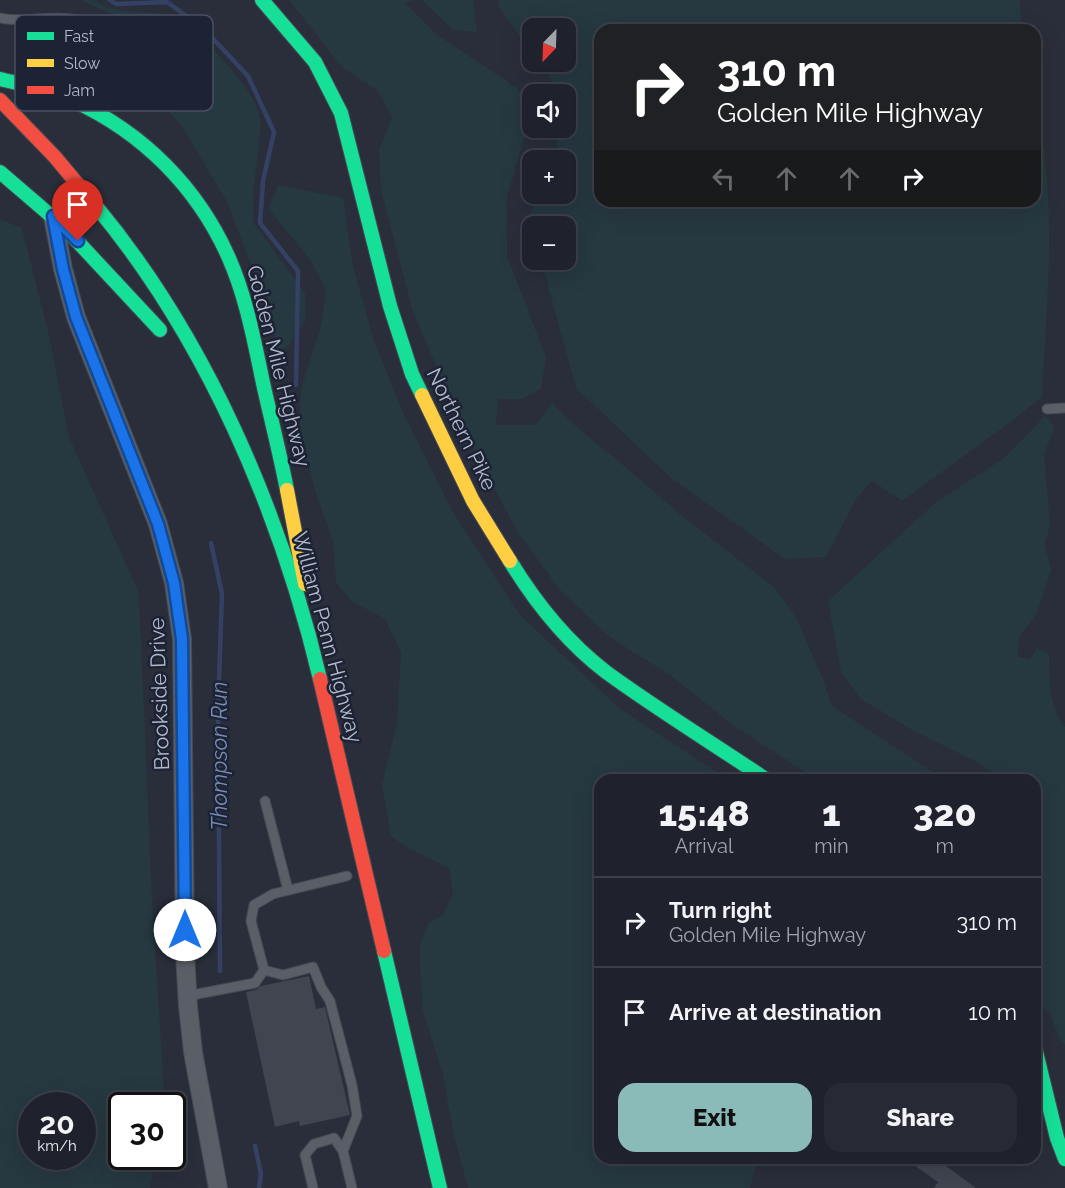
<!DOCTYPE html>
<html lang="en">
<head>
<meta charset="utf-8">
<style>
  :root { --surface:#1f222c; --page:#272a34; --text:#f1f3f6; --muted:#a1a4a9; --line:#3c3f48; --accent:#8bbbb9 }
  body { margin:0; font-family:Raleway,sans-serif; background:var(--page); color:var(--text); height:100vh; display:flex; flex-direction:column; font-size:22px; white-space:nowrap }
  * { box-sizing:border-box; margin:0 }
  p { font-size:20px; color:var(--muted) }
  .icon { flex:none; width:33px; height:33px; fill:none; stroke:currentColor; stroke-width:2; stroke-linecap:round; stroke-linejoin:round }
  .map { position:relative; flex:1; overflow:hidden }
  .panel { position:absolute; left:594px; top:774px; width:447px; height:390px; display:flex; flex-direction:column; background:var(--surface); border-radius:18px; box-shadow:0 6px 24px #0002,0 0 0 2px var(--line) }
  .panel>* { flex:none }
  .hud { position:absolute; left:594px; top:24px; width:447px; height:183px; border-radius:18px; box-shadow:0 6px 24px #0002,0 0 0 2px var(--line); background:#202124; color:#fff; overflow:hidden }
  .needle { width:39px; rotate:203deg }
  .controls { position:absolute; left:522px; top:18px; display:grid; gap:12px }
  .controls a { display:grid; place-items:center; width:54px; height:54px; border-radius:12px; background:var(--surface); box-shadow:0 6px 24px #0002,0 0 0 2px var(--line); font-size:30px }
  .speed { position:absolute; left:18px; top:1092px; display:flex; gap:12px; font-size:30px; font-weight:700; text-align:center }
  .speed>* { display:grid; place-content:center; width:78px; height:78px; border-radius:50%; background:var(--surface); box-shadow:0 6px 24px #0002,0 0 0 2px var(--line); line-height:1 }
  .speed small { font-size:15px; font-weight:400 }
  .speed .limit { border:3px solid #111; border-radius:9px; background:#fff; color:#111 }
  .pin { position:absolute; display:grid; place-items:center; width:51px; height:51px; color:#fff; margin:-62px -26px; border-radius:50% 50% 50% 0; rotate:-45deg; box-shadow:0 0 6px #0007 }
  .pin .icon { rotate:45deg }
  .me { position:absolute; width:66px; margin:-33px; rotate:0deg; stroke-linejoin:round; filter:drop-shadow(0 0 4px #0008) }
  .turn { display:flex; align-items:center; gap:21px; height:126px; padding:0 24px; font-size:27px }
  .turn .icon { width:78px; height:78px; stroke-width:2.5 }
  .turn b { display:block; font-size:42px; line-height:51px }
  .lanes { display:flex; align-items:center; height:57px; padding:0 24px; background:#0003; justify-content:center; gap:30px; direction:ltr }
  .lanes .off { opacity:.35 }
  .eta { display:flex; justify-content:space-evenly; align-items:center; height:102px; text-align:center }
  .eta b { font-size:36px; font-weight:800; line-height:42px }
  .action { display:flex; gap:12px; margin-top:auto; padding:12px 24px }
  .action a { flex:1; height:69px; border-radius:18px; background:var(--accent); color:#111; font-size:24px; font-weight:800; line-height:69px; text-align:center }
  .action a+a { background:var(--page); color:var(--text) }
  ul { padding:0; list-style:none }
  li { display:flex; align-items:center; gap:18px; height:90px; padding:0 24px; border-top:2px solid var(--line) }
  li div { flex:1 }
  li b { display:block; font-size:22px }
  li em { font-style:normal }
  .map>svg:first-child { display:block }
  .green { fill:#263840; fill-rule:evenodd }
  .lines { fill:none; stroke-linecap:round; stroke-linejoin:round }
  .stream { stroke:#344164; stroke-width:4.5 }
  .building { fill:#414550 }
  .lane-casing { stroke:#464a53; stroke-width:11 }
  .street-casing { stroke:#464a53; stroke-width:20 }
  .fast-casing { stroke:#464a53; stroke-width:16 }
  .slow-casing { stroke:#464a53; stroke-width:16 }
  .jam-casing { stroke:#464a53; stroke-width:16 }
  .lane { stroke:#5a5e67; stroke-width:9 }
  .street { stroke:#5a5e67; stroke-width:18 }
  .fast { stroke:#16e098; stroke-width:14 }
  .slow { stroke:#ffcf43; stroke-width:14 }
  .jam { stroke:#f24e42; stroke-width:14 }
  .route-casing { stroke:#114b97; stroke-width:15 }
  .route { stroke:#1a73e8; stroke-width:10 }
  .labels { text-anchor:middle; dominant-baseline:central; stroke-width:5; stroke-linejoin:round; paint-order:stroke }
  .street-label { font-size:21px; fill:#b4b9cb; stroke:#1c2335 }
  .water-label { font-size:22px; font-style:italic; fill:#7989b4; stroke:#1c2335 }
  .key { fill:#1c2335; stroke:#4a5062; stroke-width:1.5 }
  .key-label { font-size:16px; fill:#b4b9cb }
</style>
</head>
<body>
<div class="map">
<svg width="1065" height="1188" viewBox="0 0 1065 1188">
  <rect width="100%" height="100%" fill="#292e3a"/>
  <path class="green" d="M81,0H96C116,17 148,9 172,16C192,21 236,73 248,91C254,100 260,114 261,125L253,197V222L305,293V322L279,360L271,317L227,202L181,125L144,84L143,58L195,88L211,79L208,59L186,37L138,27Z
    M289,0H416L405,3L436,34L517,88L532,111L507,197V256L546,357L541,389L521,399H498L496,425H535L552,403L579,429L615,458L682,516L774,587L795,615L822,677L832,706L945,780H817L733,725L670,675L611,638L560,590L518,533L460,422L413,312L381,190L379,149L392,118L378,91L342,67Z
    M422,0H473L477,32L453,30Z
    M498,0H1020L1022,30H600V201H1035V98C1058,196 1047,298 1042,397L1012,421L902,501L872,481L856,499L826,557L785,559L671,478L576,388L541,260H566V226H532V230L529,216L541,194H566V160H558L557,128H566V94H556L555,85L538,62H566V28H532V53L499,7Z
    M278,185L343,198L353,266L373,338L404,415L451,509L520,615L620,709L729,780H600V1158H758L750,1188H468L453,1132L443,1074L423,1012L420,969V944L429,923L443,915L453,893L449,869C429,856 410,852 391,836L382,784L397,723L401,652L385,619L351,601L336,582L333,542L316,493L299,429L301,389L321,325L326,290L311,261L268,208Z
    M0,219L22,228L49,335L69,437L139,593L152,900L165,1105L122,1106V1156L156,1157L150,1188H0ZM32,1106H82V1156H32Z
    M1045,416L1055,427L1044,454L1050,524L1045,545L1051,570L1036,615L1019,637L1018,657L1030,659L1037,648L1049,654C1049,681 1049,705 1065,727V1044L1061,1042L1051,1016L1035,996V809L1037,804L1035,803V780H1003L979,763L912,730L861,699L841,672L828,601L935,503L1004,458Z"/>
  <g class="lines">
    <path class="stream" d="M110,0L116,4L167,2L203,28L248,76L274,132L263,181L260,223L298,271L296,385
      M211,543L222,594L218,711L220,971
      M255,1146L261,1174L259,1188"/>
  </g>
  <path class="building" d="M309,976L316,1009L325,1007L350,1115L300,1126L299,1121L275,1127L246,992L256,990L261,986Z
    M904,1158H935L976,1188H934L938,1182Z"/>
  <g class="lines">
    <g class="lane-casing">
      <path id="lane" d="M0,18C23,23 46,16 70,19C100,23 148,48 178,61
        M1047,409L1065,408
        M265,801L288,890
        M264,970L283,975L313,967L321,987L330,1001L352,1085L357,1116L343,1151
        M264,970L251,921L254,905L273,894L347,876
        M187,996L255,983L264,970
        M313,1188L305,1155L314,1144L334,1138L343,1151L352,1188"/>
    </g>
    <g class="street-casing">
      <path id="street" d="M53,217L63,269L76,317L158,524L174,583L182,639L185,954L188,1006L193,1052L218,1188"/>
    </g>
    <g class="fast-casing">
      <path id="fast" d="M262,0L315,62L341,113L390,306L412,374L422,395
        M0,79C25,85 51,90 74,101C143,133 197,187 228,256C246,296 254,340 263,383C271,419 280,454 287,490
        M0,172L64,227L160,330
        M95,205C206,338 280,511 320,679
        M510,561C535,602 568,643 606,672C658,710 714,744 767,780
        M384,951L440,1188
        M1035,1048L1057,1138L1065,1159"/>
    </g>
    <g class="slow-casing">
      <path id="slow" d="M422,395L473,501L510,561
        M287,490L305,584"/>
    </g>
    <g class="jam-casing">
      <path id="jam" d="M0,100L55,157L95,205
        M320,679L384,951"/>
    </g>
    <use href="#lane" class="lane"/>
    <use href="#street" class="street"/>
    <use href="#fast" class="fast"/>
    <use href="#slow" class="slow"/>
    <use href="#jam" class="jam"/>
  </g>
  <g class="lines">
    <g class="route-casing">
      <path id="route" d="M78,241L53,216L63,269L76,317L158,524L174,583L182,639L185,930"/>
    </g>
    <use href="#route" class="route"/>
  </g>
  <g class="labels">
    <g class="street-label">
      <text transform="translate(279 366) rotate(76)">Golden Mile Highway</text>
      <text transform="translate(462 429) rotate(64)">Northern Pike</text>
      <text transform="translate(328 637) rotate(75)">William Penn Highway</text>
      <text transform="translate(159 694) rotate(-92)">Brookside Drive</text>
    </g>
    <g class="water-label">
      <text transform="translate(219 756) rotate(-90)">Thompson Run</text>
    </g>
  </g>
  <rect x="15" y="15" width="198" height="96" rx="9" class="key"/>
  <rect x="27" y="32" width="27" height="8" fill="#16e098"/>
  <rect x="27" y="59" width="27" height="8" fill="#ffcf43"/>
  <rect x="27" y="86" width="27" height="8" fill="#f24e42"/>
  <g class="key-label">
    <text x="64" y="42">Fast</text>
    <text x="64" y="69">Slow</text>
    <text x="64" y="96">Jam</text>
  </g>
</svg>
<div class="controls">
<a><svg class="needle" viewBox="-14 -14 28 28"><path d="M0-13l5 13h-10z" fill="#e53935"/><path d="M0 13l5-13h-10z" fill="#a1a4a9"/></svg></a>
<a><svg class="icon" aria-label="sound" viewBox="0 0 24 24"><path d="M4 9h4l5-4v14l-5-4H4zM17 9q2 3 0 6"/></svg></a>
<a>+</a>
<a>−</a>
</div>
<div class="speed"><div>20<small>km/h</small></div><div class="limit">30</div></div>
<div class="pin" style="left:78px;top:241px;background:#d93025"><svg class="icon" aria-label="arrive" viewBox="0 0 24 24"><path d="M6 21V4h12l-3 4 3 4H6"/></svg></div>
<svg class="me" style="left:185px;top:930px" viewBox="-20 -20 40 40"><circle r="19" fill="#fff"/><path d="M0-13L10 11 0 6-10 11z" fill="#1a73e8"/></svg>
<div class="hud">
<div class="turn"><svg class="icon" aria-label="right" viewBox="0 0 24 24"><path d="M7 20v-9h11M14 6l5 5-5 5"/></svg><div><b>310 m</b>Golden Mile Highway</div></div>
<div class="lanes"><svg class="icon off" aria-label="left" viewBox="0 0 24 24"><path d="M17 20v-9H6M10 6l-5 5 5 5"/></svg><svg class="icon off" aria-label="ahead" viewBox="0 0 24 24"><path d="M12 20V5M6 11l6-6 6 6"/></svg><svg class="icon off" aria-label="ahead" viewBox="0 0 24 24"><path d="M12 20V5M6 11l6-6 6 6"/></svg><svg class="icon" aria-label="right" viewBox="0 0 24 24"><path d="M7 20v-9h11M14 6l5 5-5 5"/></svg></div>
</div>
<section class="panel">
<div class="eta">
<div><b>15:48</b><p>Arrival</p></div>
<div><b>1</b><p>min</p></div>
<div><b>320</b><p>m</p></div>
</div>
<ul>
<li><svg class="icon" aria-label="right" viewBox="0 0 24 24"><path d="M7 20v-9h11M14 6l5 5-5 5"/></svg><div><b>Turn right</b><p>Golden Mile Highway</p></div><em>310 m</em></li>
<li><svg class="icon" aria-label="arrive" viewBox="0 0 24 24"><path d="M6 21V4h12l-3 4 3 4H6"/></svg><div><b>Arrive at destination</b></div><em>10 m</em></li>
</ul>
<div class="action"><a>Exit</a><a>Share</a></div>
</section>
</div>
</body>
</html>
